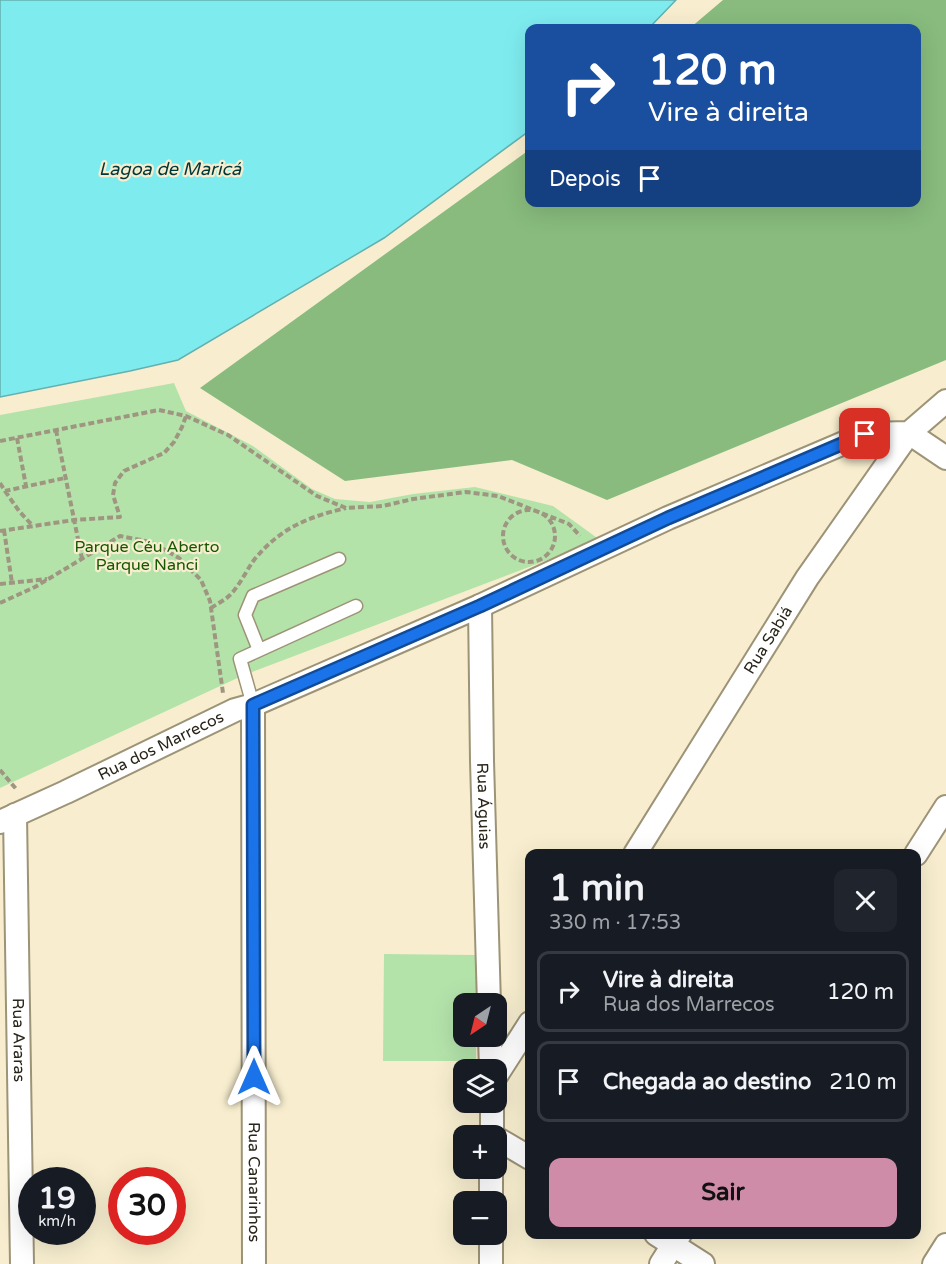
<!DOCTYPE html>
<html lang="pt">
<head>
<meta charset="utf-8">
<style>
  :root { --surface:#171b24; --page:#20242c; --text:#f1f3f6; --muted:#9ea1a6; --line:#363941; --accent:#cf8ca8 }
  body { margin:0; font-family:"Varela Round",sans-serif; background:var(--page); color:var(--text); height:100vh; display:flex; flex-direction:column; font-size:22px; white-space:nowrap }
  * { box-sizing:border-box; margin:0 }
  p { font-size:20px; color:var(--muted) }
  .icon { flex:none; width:33px; height:33px; fill:none; stroke:currentColor; stroke-width:2; stroke-linecap:round; stroke-linejoin:round }
  .map { position:relative; flex:1; overflow:hidden }
  .drawer { position:absolute; left:525px; top:849px; width:396px; height:390px; display:flex; flex-direction:column; background:var(--surface); border-radius:12px; box-shadow:0 6px 24px #0002 }
  .drawer>* { flex:none }
  .top-card { position:absolute; left:525px; top:24px; width:396px; height:183px; border-radius:12px; box-shadow:0 6px 24px #0002; background:#1a4fa0; color:#fff; overflow:hidden }
  .needle { width:39px; rotate:215deg }
  .controls { position:absolute; left:453px; top:993px; display:grid; gap:12px }
  .controls a { display:grid; place-items:center; width:54px; height:54px; border-radius:12px; background:var(--surface); box-shadow:0 6px 24px #0002; font-size:30px }
  .speed { position:absolute; left:18px; top:1167px; display:flex; gap:12px; font-size:30px; font-weight:700; text-align:center }
  .speed>* { display:grid; place-content:center; width:78px; height:78px; border-radius:50%; background:var(--surface); box-shadow:0 6px 24px #0002; line-height:1 }
  .speed small { font-size:15px; font-weight:400 }
  .speed .limit { border:9px solid #d22; background:#fff; color:#111 }
  .pin { position:absolute; display:grid; place-items:center; width:51px; height:51px; color:#fff; margin:-26px; border-radius:12px; box-shadow:0 3px 9px #0006 }
  .me { position:absolute; width:66px; margin:-33px; rotate:0deg; stroke-linejoin:round; filter:drop-shadow(0 0 4px #0008) }
  .turn { display:flex; align-items:center; gap:21px; height:126px; padding:0 24px; font-size:27px }
  .turn .icon { width:78px; height:78px; stroke-width:2.5 }
  .turn b { display:block; font-size:42px; line-height:51px }
  .then { display:flex; align-items:center; height:57px; padding:0 24px; background:#0003; gap:12px; font-size:22px }
  .round { display:grid; place-items:center; flex:none; width:63px; height:63px; border-radius:12px; background:var(--page) }
  .summary { display:flex; align-items:center; justify-content:space-between; height:102px; padding:0 24px }
  h1 { font-size:36px; font-weight:700; line-height:45px }
  .primary-button { display:flex; gap:12px; margin-top:auto; padding:12px 24px }
  .primary-button a { flex:1; height:69px; border-radius:12px; background:var(--accent); color:#111; font-size:24px; font-weight:700; line-height:69px; text-align:center }
  ul { padding:0; list-style:none }
  li { display:flex; align-items:center; gap:18px; height:81px; margin:0 12px 9px; padding:0 12px; border:3px solid var(--line); border-radius:12px }
  li div { flex:1 }
  li b { display:block; font-size:22px }
  li em { font-style:normal }
  .map>svg:first-child { display:block }
  .green { fill:#b4e3aa }
  .forest { fill:#88bb7d }
  .water { fill:#7eecef; stroke:#64b0af; stroke-width:1.5 }
  .lines { fill:none; stroke-linecap:round; stroke-linejoin:round }
  .service-casing { stroke:#9d9377; stroke-width:15 }
  .minor-casing { stroke:#9d9377; stroke-width:26 }
  .path { stroke:#9e9680; stroke-width:4; stroke-dasharray:6 3; stroke-linecap:butt }
  .service { stroke:#fff; stroke-width:12 }
  .minor { stroke:#fff; stroke-width:22 }
  .route-casing { stroke:#114b97; stroke-width:15 }
  .route { stroke:#1a73e8; stroke-width:10 }
  .labels { text-anchor:middle; dominant-baseline:central; stroke-width:4.5; stroke-linejoin:round; paint-order:stroke }
  .park-label { font-size:16px; fill:#145800; stroke:#f8eecf }
  .street-label { font-size:16px; fill:#29251a; stroke:#f8eecf }
  .water-label { font-size:18px; font-style:italic; fill:#003739; stroke:#f8eecf }
</style>
</head>
<body>
<div class="map">
<svg width="946" height="1264" viewBox="0 0 946 1264">
  <rect width="100%" height="100%" fill="#f8eecf"/>
  <path class="green" d="M174,383L186,411L253,446L312,489L335,499L370,502L413,494L475,487L553,506L600,540L244,675L0,788V415Z
    M384,954L476,955V1003L464,1004V1036L476,1037V1061H383Z"/>
  <path class="forest" d="M723,0H946V360L607,500L512,460L345,481L200,388L529,150L530,202H916V28H690Z"/>
  <path class="water" d="M0,0H676L649,28H530L529,131L384,238L178,360L130,371L0,397Z"/>
  <g class="lines">
    <g class="service-casing">
      <path id="service" d="M259,650L245,615L253,596L339,559
        M253,705L240,659L356,606"/>
    </g>
    <g class="minor-casing">
      <g id="minor">
        <path id="s1" d="M480,606L482,761L489,1004"/>
        <path id="s2" d="M253,705L254,1264"/>
        <path id="s3" d="M15,815L22,1264"/>
        <path id="s4" d="M0,822L66,792L235,710L253,705L480,606L668,518L865,434L909,433L946,401"/>
        <path id="s5" d="M635,854L807,578L909,433L946,458"/>
        <path d="M916,854L946,807"/>
        <path d="M490,1036L491,1070"/>
        <path d="M496,1076L530,1023"/>
        <path d="M492,1136V1102"/>
        <path d="M496,1138L530,1158"/>
        <path d="M491,1202V1168"/>
        <path d="M656,1234L703,1264"/>
        <path d="M491,1264V1234"/>
        <path d="M661,1264L680,1234"/>
        <path d="M934,1264L946,1245"/>
      </g>
    </g>
    <path class="path" d="M56,430L82,559
      M17,438L26,486
      M0,441L159,410L186,416L228,435L317,496L346,508L383,506L413,499L466,492L498,496L569,524L580,536
      M0,483L5,491L65,478
      M5,491L19,511L32,525
      M503 536a26 26 0 1 1 52 0a26 26 0 1 1-52 0Z
      M4,530L12,583
      M0,531L74,520L120,517L113,495L115,483L124,471L164,453L174,442L182,427L186,416
      M0,584L47,579
      M0,603L35,587L120,536L151,542L179,558L201,580L210,601L223,693
      M211,608C217,604 225,600 230,595C240,585 246,571 254,560C280,528 308,517 346,508
      M0,770L17,790"/>
    <use href="#service" class="service"/>
    <use href="#minor" class="minor"/>
  </g>
  <g class="lines">
    <g class="route-casing">
      <path id="route" d="M254,1077L253,705L480,606L668,518L865,434"/>
    </g>
    <use href="#route" class="route"/>
  </g>
  <g class="labels">
    <g class="park-label">
      <text x="147" y="547">Parque Céu Aberto<tspan x="147" dy="18">Parque Nanci</tspan></text>
    </g>
    <g class="street-label">
      <text stroke="none"><textPath href="#s5" startOffset="252">Rua Sabiá</textPath></text>
      <text stroke="none"><textPath href="#s4" startOffset="178">Rua dos Marrecos</textPath></text>
      <text stroke="none"><textPath href="#s1" startOffset="200">Rua Águias</textPath></text>
      <text stroke="none"><textPath href="#s3" startOffset="225">Rua Araras</textPath></text>
      <text stroke="none"><textPath href="#s2" startOffset="477">Rua Canarinhos</textPath></text>
    </g>
    <g class="water-label">
      <text x="170" y="169">Lagoa de Maricá</text>
    </g>
  </g>
</svg>
<div class="controls">
<a><svg class="needle" viewBox="-14 -14 28 28"><path d="M0-13l5 13h-10z" fill="#e53935"/><path d="M0 13l5-13h-10z" fill="#9ea1a6"/></svg></a>
<a><svg class="icon" aria-label="layers" viewBox="0 0 24 24"><path d="M12 4l9 5-9 5-9-5zM3 14l9 5 9-5"/></svg></a>
<a>+</a>
<a>−</a>
</div>
<div class="speed"><div>19<small>km/h</small></div><div class="limit">30</div></div>
<div class="pin" style="left:865px;top:434px;background:#d93025"><svg class="icon" aria-label="arrive" viewBox="0 0 24 24"><path d="M6 21V4h12l-3 4 3 4H6"/></svg></div>
<svg class="me" style="left:254px;top:1077px" viewBox="-20 -20 40 40"><path d="M0-17L14 15 0 8-14 15z" fill="#1a73e8" stroke="#fff" stroke-width="4"/></svg>
<div class="top-card">
<div class="turn"><svg class="icon" aria-label="right" viewBox="0 0 24 24"><path d="M7 20v-9h11M14 6l5 5-5 5"/></svg><div><b>120 m</b>Vire à direita</div></div>
<div class="then">Depois<svg class="icon" aria-label="arrive" viewBox="0 0 24 24"><path d="M6 21V4h12l-3 4 3 4H6"/></svg></div>
</div>
<section class="drawer">
<div class="summary"><div><h1>1 min</h1><p>330 m · 17:53</p></div><a class="round"><svg class="icon" aria-label="close" viewBox="0 0 24 24"><path d="M6 6l12 12M18 6L6 18"/></svg></a></div>
<ul>
<li><svg class="icon" aria-label="right" viewBox="0 0 24 24"><path d="M7 20v-9h11M14 6l5 5-5 5"/></svg><div><b>Vire à direita</b><p>Rua dos Marrecos</p></div><em>120 m</em></li>
<li><svg class="icon" aria-label="arrive" viewBox="0 0 24 24"><path d="M6 21V4h12l-3 4 3 4H6"/></svg><div><b>Chegada ao destino</b></div><em>210 m</em></li>
</ul>
<div class="primary-button"><a>Sair</a></div>
</section>
</div>
</body>
</html>
